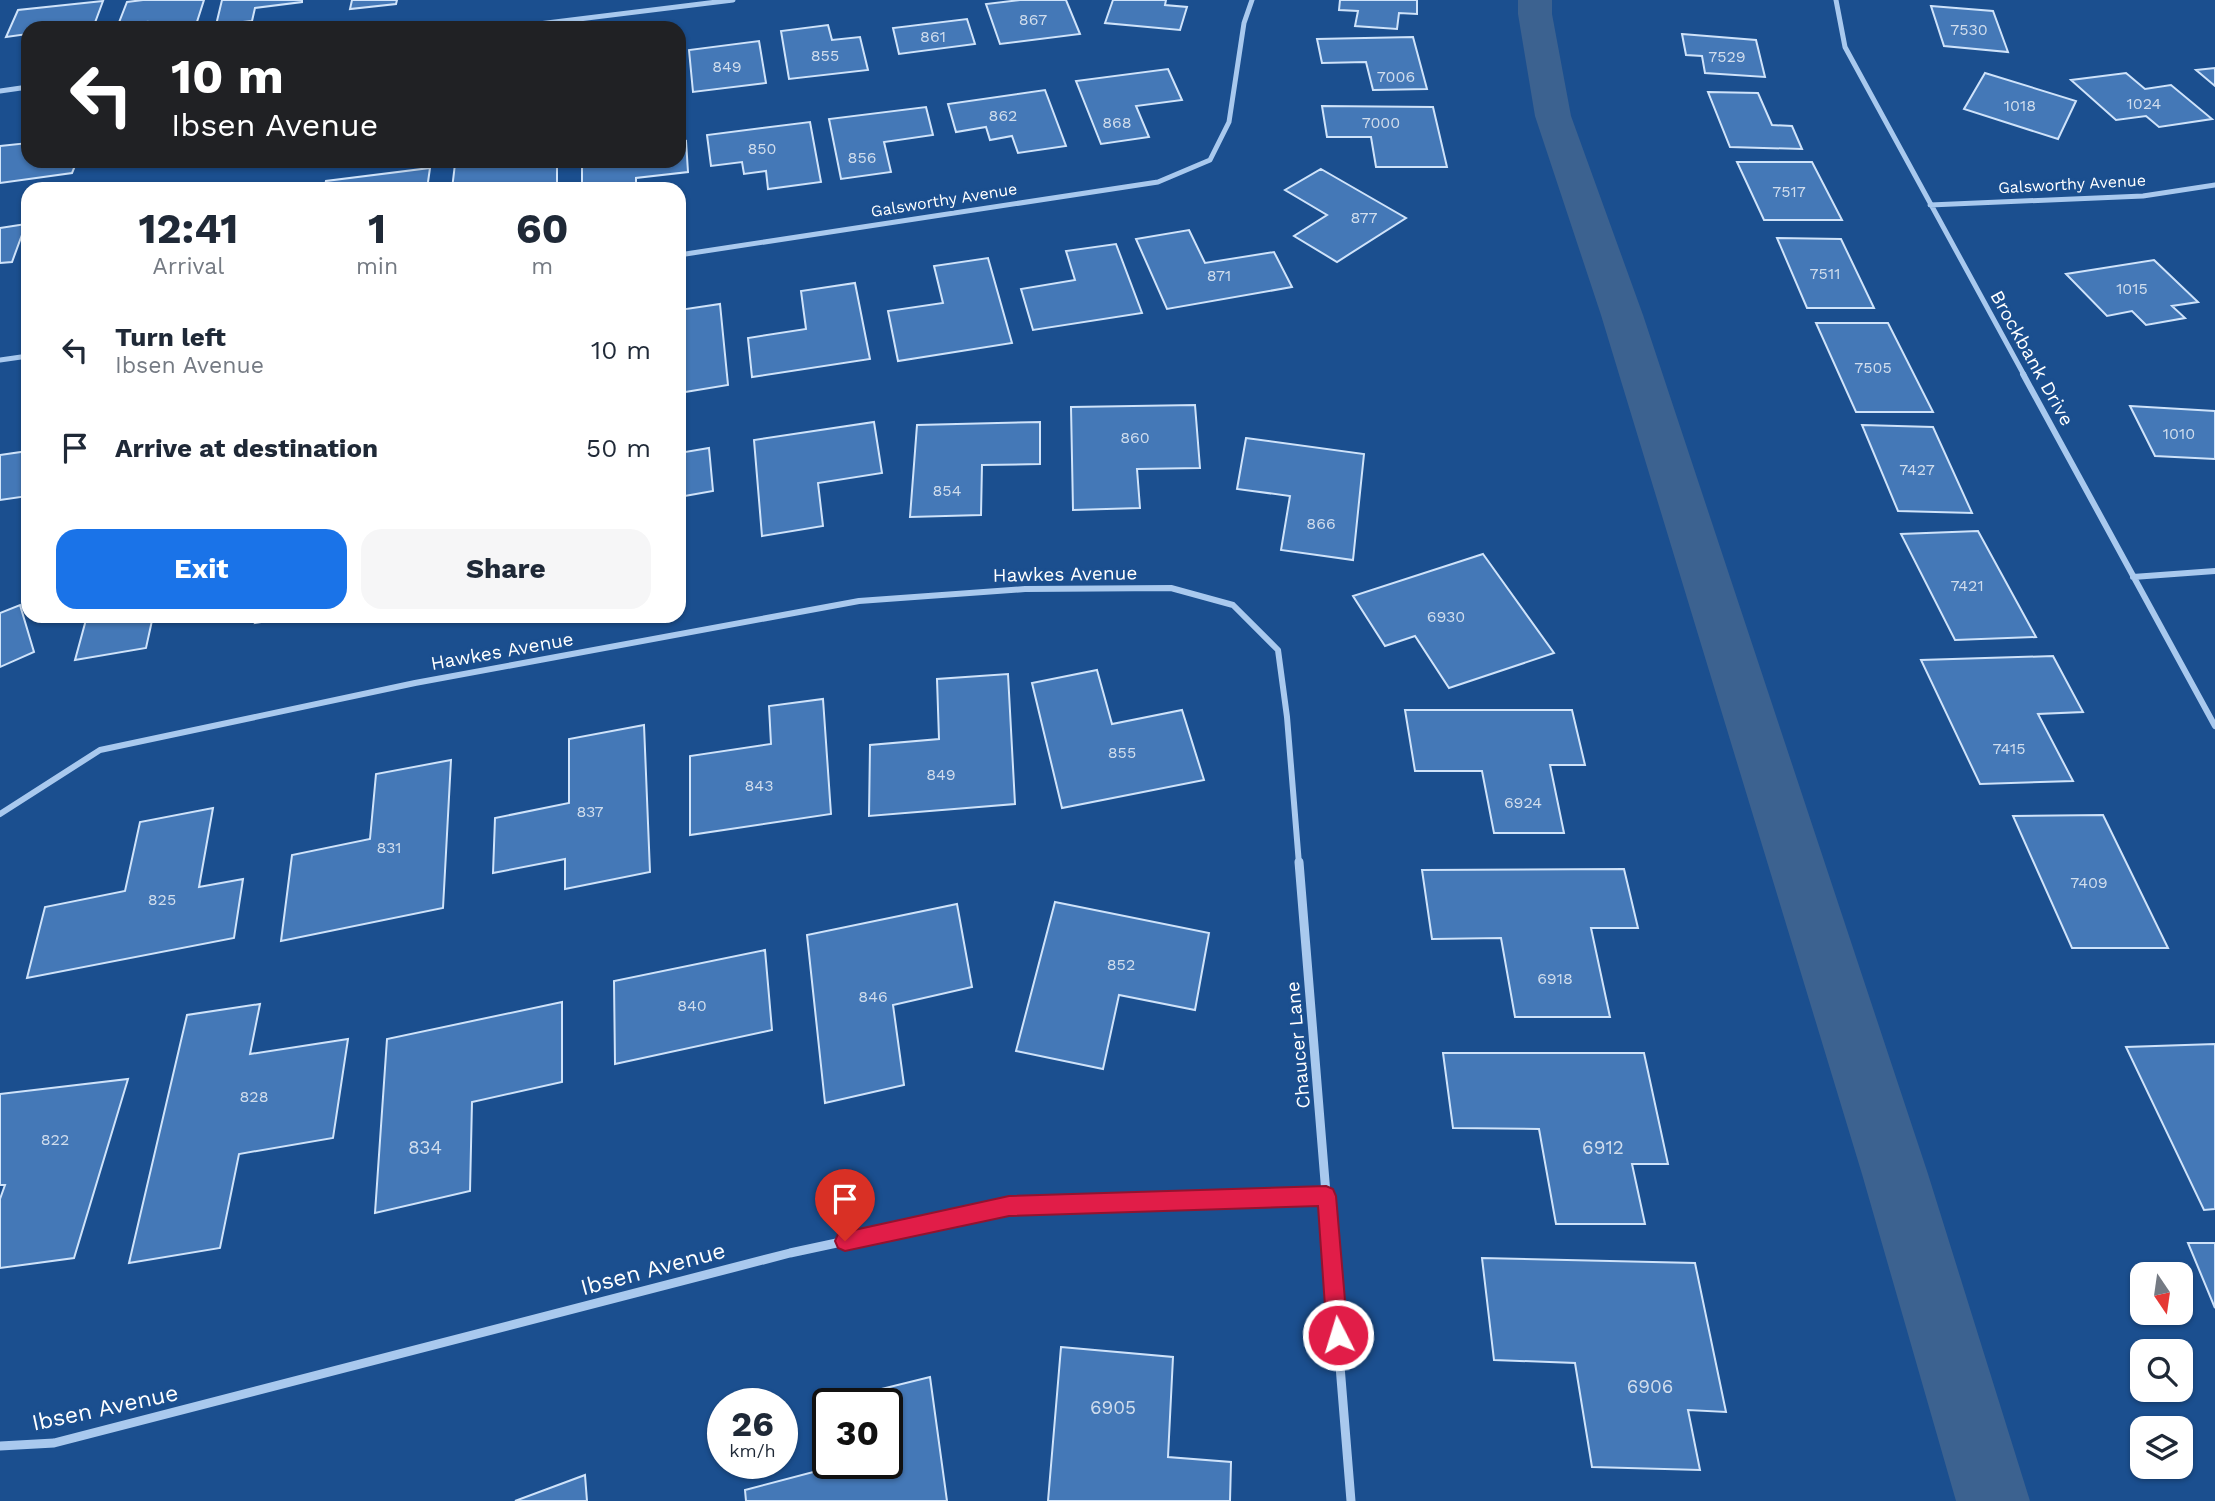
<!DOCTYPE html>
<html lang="en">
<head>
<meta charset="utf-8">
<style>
  :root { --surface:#fff; --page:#f6f6f7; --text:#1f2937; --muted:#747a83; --accent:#1a73e8 }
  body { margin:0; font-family:"Work Sans",sans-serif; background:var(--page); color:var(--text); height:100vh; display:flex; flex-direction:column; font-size:26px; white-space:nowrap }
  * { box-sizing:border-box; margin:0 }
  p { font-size:23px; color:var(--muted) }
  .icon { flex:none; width:38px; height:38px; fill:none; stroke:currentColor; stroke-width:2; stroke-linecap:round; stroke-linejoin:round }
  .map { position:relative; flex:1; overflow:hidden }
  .drawer { position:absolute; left:21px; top:182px; width:665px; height:441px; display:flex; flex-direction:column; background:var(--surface); border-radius:21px; box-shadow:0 2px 5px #0004 }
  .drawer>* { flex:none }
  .top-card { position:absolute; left:21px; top:21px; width:665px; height:147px; border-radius:21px; box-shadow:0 2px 5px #0004; background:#202124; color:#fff; overflow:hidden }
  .needle { width:46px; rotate:167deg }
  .tools { position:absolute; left:2130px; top:1262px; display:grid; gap:14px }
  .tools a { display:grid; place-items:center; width:63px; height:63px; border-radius:14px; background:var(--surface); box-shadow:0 2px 5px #0004; font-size:35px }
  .speed { position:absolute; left:707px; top:1388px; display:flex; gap:14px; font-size:35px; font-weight:700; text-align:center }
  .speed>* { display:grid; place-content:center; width:91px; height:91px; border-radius:50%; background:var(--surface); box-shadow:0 2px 5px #0004; line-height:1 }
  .speed small { font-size:18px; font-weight:400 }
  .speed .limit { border:4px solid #111; border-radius:10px; background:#fff; color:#111 }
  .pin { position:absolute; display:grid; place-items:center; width:60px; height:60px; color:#fff; margin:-72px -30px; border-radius:50% 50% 50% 0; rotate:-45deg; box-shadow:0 0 7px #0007 }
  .pin .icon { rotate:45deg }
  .me { position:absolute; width:77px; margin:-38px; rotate:355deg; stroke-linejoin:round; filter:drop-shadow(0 0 5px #0008) }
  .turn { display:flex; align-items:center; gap:24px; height:147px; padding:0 35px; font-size:32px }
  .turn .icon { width:91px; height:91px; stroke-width:2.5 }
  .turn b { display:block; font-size:49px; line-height:60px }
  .eta { display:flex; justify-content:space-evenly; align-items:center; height:119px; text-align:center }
  .eta b { font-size:42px; font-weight:700; line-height:49px }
  .primary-button { display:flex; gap:14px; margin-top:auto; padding:14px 35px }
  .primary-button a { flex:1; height:80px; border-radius:21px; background:var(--accent); color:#fff; font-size:28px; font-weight:700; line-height:80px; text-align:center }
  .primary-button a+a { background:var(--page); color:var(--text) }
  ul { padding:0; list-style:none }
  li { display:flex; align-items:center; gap:21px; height:98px; padding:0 35px }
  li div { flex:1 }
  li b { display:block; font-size:26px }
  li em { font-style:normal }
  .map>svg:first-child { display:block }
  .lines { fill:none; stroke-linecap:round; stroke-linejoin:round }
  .canal { fill:#3c6290; fill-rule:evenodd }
  .building { fill:#4478b7; stroke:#cfe3fa; stroke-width:2 }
  .street-far2 { stroke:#a9c9ee; stroke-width:5 }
  .street-far1 { stroke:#a9c9ee; stroke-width:6 }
  .street { stroke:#a9c9ee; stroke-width:9 }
  .route { fill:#e11d48; stroke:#92132f; stroke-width:2 }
  .labels { text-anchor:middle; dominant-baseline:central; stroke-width:6; stroke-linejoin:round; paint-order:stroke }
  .number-label { font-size:16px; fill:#d0dded }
  .far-street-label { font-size:16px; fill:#fff; stroke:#1b4f8f }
  .street-label { font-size:19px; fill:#fff; stroke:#1b4f8f }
  .near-number-label { font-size:19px; fill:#d0dded }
  .near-street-label { font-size:23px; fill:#fff; stroke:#1b4f8f }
</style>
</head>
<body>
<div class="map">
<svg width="2215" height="1501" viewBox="0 0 2215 1501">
  <rect width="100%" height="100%" fill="#1b4f8f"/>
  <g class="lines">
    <path class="canal" d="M1518,0H1552V14L1571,116L1643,315L1928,1174L2030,1501H1956L1862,1174L1601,315L1535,116L1518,14Z"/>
  </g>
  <path class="building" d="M143,0H204L195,28H145L147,22L118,25L127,2Z
    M222,0H302V2L255,8L252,21L216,25Z
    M352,0H397L396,4L350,9Z
    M1020,0H1066L1080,34L1000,44L986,4Z
    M1113,0H1166L1165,5L1187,7L1180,30L1105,23Z
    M1340,0H1417V14L1399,13L1397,29L1355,26L1358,11L1339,10Z
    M103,1L93,28H28V34L6,37L18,10Z
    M1931,6L1993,11L2008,52L1944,46Z
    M967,19L975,44L899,54L893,28Z
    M828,25L832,40L860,37L868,70L789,79L781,31Z
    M1682,34L1756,40L1765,77L1705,73L1702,56L1686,55Z
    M1413,37L1427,89L1373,90L1366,62L1322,63L1317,39Z
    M759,41L766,83L693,92L689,50Z
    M2215,68V86L2196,70Z
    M1168,69L1182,100L1136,106L1149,137L1101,144L1076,81Z
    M1985,73L2076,101L2058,139L1964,109Z
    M2126,73L2145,89L2171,85L2212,119L2159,127L2146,116L2116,120L2071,80Z
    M1045,90L1066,146L1018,153L1012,136L990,140L986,127L956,132L948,104Z
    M1708,92L1758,93L1772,125L1792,126L1802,149L1730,147Z
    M1322,106L1433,107L1447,167H1376L1371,137H1327Z
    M926,107L933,135L884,142L891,172L841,179L829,119Z
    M810,122L821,182L768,189L766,171L744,174L742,162L711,166L707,135Z
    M686,141L688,172L636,178V189H582V161H679V142Z
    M28,143V161H77L72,173L0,183V146Z
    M481,161H557V189H452L455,164Z
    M1737,162H1812L1842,220H1764Z
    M430,168L427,189H324L326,181Z
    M1321,169L1406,218L1337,262L1294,236L1327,215L1285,190Z
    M26,224L12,262L0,263V228Z
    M1189,230L1205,263L1274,252L1292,287L1167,309L1136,239Z
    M1777,238L1841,239L1874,308H1807Z
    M1116,244L1142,313L1033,330L1021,289L1075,280L1066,251Z
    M988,258L1012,343L898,361L888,311L943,303L934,266Z
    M2154,260L2198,302L2172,306L2185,318L2146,325L2132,311L2107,316L2066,274Z
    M855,283L870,359L752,377L748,338L806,329L801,291Z
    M720,304L728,385L679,393V310Z
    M1816,323H1888L1933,412H1856Z
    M1195,405L1200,468L1137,469L1140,508L1073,510L1071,407Z
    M2130,406L2215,411V459L2155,456Z
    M874,422L882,473L818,483L823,526L762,536L754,440Z
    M1040,422V464L982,465L981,515L910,517L917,425Z
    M1862,425L1933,427L1972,513L1898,511Z
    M1246,438L1364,454L1353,560L1281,550L1290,496L1237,489Z
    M709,448L713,491L679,497V453Z
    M28,451V496L0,500V455Z
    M1978,531L2036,637L1955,640L1901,534Z
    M1483,554L1554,653L1449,688L1415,636L1385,646L1353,596Z
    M20,605L34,652L0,667V613Z
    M87,616H153L146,648L75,660Z
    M257,616H296L255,623Z
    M2053,656L2083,712L2038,714L2073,781L1980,784L1921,660Z
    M1097,670L1112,724L1182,710L1204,780L1062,808L1032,683Z
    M1008,674L1015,804L869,816L870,745L939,739L937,679Z
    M823,699L831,814L690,835V756L771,744L769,706Z
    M1405,710H1572L1585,765H1550L1564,833H1494L1482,771H1415Z
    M644,725L650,872L565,889V859L493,873L495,818L569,803V739Z
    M451,760L443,908L281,941L292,855L370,839L376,774Z
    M213,808L199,887L243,879L234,938L27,978L45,907L125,891L140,822Z
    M2103,815L2168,948H2072L2013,816Z
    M1624,869L1638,928H1591L1610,1017H1515L1501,938L1432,939L1422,870Z
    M1055,902L1209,933L1195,1010L1119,995L1103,1069L1016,1051Z
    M957,904L972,987L893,1005L904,1085L825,1103L807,935Z
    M765,950L772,1030L615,1064L614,981Z
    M562,1002V1082L472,1102L470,1191L375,1213L387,1039Z
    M260,1004L250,1054L348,1039L333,1138L239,1154L220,1248L129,1263L187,1015Z
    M2215,1044V1209L2204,1210L2126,1047Z
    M1443,1053H1644L1668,1164H1632L1645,1224H1556L1539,1129L1453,1128Z
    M128,1079L74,1258L0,1268V1199L5,1185H0V1094Z
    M2188,1243H2215V1308Z
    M1482,1258L1695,1263L1726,1412L1688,1410L1700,1470L1592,1467L1575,1363L1494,1360Z
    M1061,1347L1173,1357L1168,1457L1231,1462L1230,1501H1048Z
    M930,1377L947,1501H746L745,1490L840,1465V1463H887V1404H834L833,1401Z
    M585,1475L587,1501H515Z"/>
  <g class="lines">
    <path class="street-far2" d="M1836,0L1845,47L2024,375
      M506,28L733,0
      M0,91L28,87
      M1930,205L2143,196L2215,185
      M679,255L1158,182L1210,160L1229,122L1244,23L1252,0
      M0,360L28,356"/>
    <path class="street-far1" d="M2023,374L2215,726
      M2133,577L2215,571
      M0,814L100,750L415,683L859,601L1025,589L1171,588L1233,605L1278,650L1287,717L1299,864"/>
    <path class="street" d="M1299,862L1351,1501
      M0,1446L54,1443L790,1253L1009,1206L1327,1196"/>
  </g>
  <path class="route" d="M1326,1186L1333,1189L1336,1196L1348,1335L1345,1342L1338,1345L1330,1342L1327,1335L1318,1206L1009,1216L845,1251L838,1248L835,1241L838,1234L845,1232L1009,1196Z"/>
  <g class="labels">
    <g class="number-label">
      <text x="1033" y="19">867</text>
      <text x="1969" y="29">7530</text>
      <text x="933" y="36">861</text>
      <text x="825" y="55">855</text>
      <text x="1727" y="56">7529</text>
      <text x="727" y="66">849</text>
      <text x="1396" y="76">7006</text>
      <text x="2144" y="103">1024</text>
      <text x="2020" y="105">1018</text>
      <text x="1003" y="115">862</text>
      <text x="1117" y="122">868</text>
      <text x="1381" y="122">7000</text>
      <text x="762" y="148">850</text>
      <text x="862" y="157">856</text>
      <text x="1789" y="191">7517</text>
      <text x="1364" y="217">877</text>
      <text x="1825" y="273">7511</text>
      <text x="1219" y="275">871</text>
      <text x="2132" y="288">1015</text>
      <text x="1873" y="367">7505</text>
      <text x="2179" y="433">1010</text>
      <text x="1135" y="437">860</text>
      <text x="1917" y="469">7427</text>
      <text x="947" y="490">854</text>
      <text x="1321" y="523">866</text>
      <text x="1967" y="585">7421</text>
      <text x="1446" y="616">6930</text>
      <text x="2009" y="748">7415</text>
      <text x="1122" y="752">855</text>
      <text x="941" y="774">849</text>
      <text x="759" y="785">843</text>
      <text x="1523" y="802">6924</text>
      <text x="590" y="811">837</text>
      <text x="389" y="847">831</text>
      <text x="2089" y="882">7409</text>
      <text x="162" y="899">825</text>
      <text x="1121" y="964">852</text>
      <text x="1555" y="978">6918</text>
      <text x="873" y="996">846</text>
      <text x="692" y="1005">840</text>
      <text x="254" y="1096">828</text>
      <text x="55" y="1139">822</text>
    </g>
    <g class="far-street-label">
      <text transform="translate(2072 184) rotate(-3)">Galsworthy Avenue</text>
      <text transform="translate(944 200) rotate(-9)">Galsworthy Avenue</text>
    </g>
    <g class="street-label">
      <text transform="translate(2032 358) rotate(61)">Brockbank Drive</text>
      <text transform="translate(1065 574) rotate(-1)">Hawkes Avenue</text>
      <text transform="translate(502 651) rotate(-10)">Hawkes Avenue</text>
      <text transform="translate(1298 1045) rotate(-95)">Chaucer Lane</text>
    </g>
    <g class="near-number-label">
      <text x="425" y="1147">834</text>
      <text x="1603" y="1147">6912</text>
      <text x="1650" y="1386">6906</text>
      <text x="1113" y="1407">6905</text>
    </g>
    <g class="near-street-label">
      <text transform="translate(653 1269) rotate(-15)">Ibsen Avenue</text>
      <text transform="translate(105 1408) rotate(-12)">Ibsen Avenue</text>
    </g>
  </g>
</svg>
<div class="tools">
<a><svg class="needle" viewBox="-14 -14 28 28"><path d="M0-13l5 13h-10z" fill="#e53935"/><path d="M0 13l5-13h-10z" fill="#747a83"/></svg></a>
<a><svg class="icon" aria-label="search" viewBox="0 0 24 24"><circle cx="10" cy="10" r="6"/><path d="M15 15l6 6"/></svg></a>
<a><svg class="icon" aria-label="layers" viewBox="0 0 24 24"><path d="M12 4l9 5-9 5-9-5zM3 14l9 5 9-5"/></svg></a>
</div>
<div class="speed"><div>26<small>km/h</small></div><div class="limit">30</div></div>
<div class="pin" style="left:845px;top:1241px;background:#d93025"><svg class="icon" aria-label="arrive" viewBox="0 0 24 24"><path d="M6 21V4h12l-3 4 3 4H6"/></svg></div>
<svg class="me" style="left:1338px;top:1335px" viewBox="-20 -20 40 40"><circle r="17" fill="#e11d48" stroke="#fff" stroke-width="3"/><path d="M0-11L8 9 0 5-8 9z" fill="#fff"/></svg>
<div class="top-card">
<div class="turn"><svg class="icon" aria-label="left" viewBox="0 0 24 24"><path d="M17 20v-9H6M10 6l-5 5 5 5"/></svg><div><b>10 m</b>Ibsen Avenue</div></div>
</div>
<section class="drawer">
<div class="eta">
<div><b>12:41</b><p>Arrival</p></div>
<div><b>1</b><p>min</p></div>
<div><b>60</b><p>m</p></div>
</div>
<ul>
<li><svg class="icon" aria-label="left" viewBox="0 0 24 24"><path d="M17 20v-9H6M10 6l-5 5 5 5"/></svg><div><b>Turn left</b><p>Ibsen Avenue</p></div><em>10 m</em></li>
<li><svg class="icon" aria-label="arrive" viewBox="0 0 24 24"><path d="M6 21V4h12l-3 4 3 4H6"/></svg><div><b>Arrive at destination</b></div><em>50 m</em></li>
</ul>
<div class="primary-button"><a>Exit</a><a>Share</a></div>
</section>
</div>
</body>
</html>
